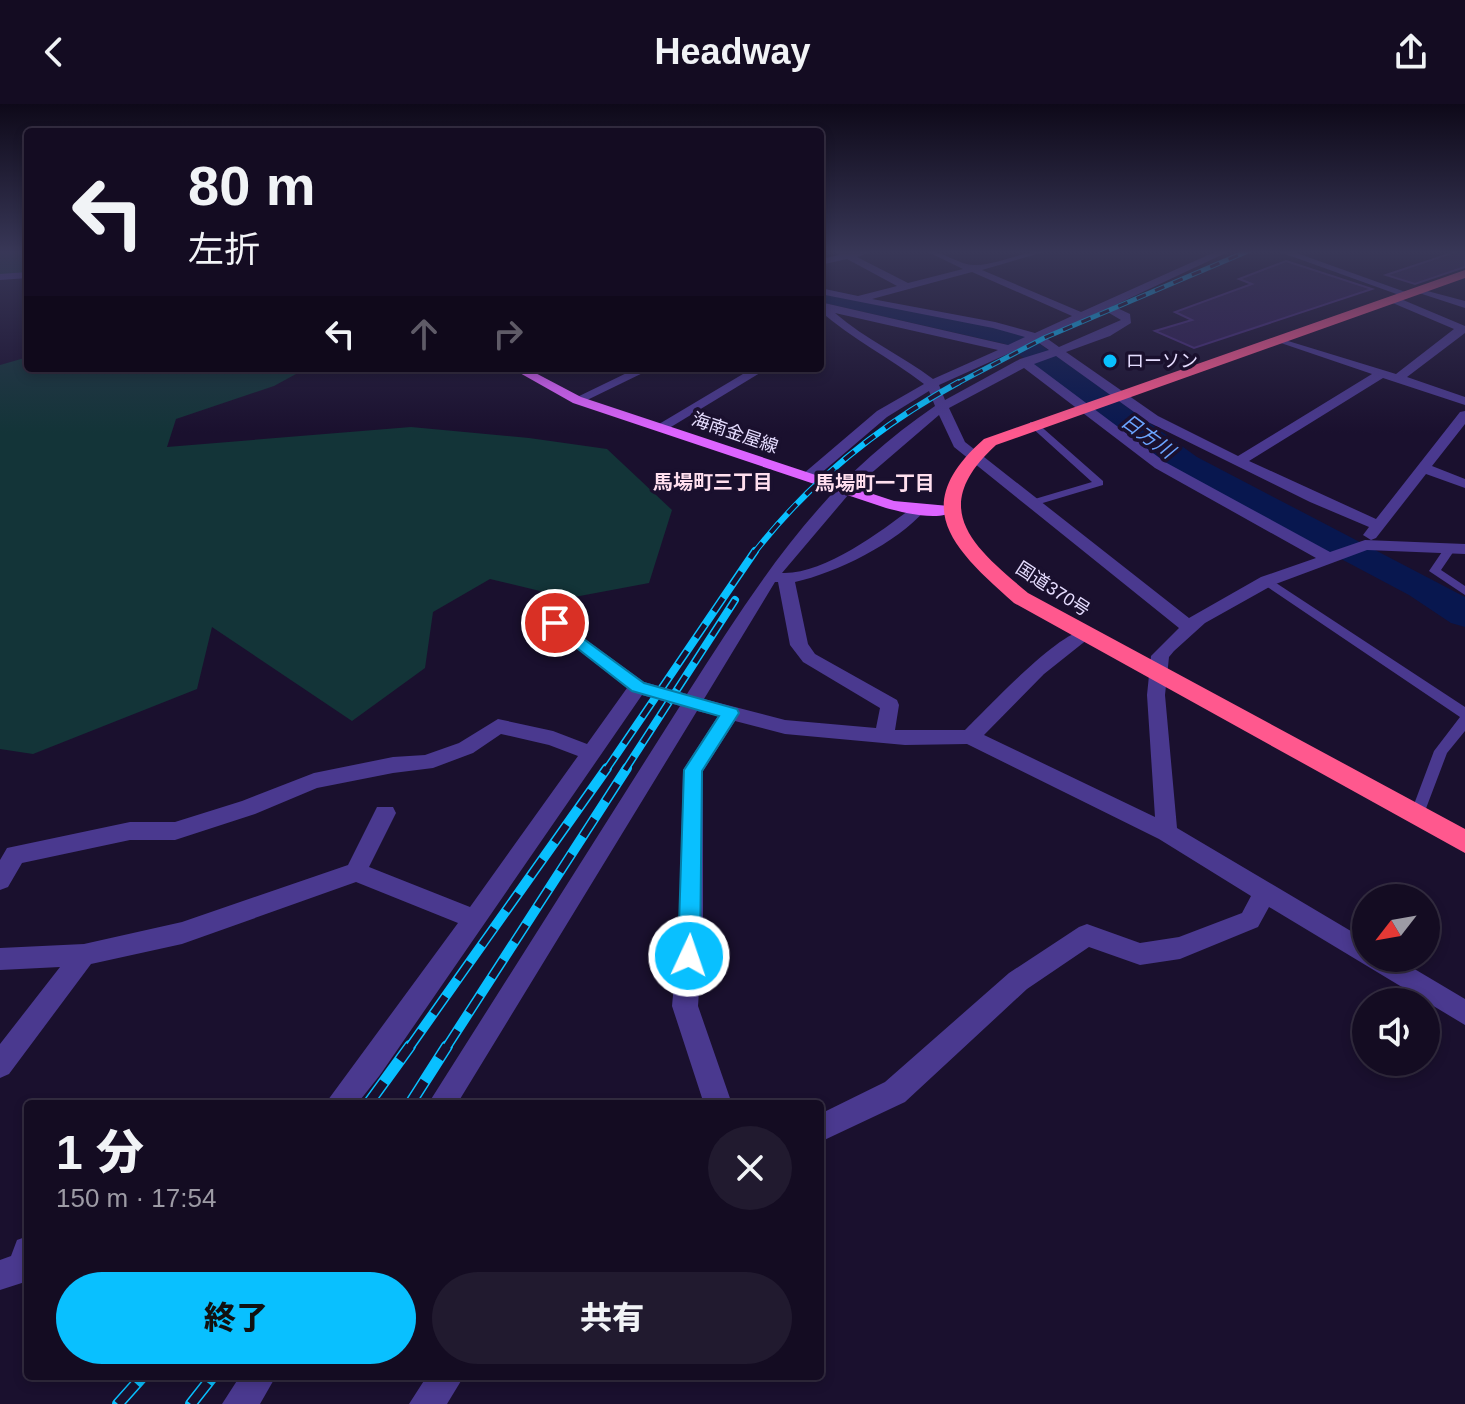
<!DOCTYPE html>
<html lang="ja">
<head>
<meta charset="utf-8">
<style>
  :root { --surface:#140c22; --page:#211a2f; --text:#f1f3f6; --muted:#9d9ba5; --line:#332c40; --accent:#09c0ff }
  body { margin:0; font-family:Arial,"Noto Sans JP",sans-serif; background:var(--page); color:var(--text); height:100vh; display:flex; flex-direction:column; font-size:30px; white-space:nowrap }
  * { box-sizing:border-box; margin:0 }
  p { font-size:26px; color:var(--muted) }
  .icon { flex:none; width:44px; height:44px; fill:none; stroke:currentColor; stroke-width:2; stroke-linecap:round; stroke-linejoin:round }
  .map { position:relative; flex:1; overflow:hidden }
  .drawer { position:absolute; left:24px; top:996px; width:800px; height:280px; display:flex; flex-direction:column; background:var(--surface); border-radius:8px; box-shadow:0 4px 12px #0003,0 0 0 2px var(--line) }
  .drawer>* { flex:none }
  .banner { position:absolute; left:24px; top:24px; width:800px; height:244px; border-radius:8px; box-shadow:0 4px 12px #0003,0 0 0 2px var(--line); background:#140c22; color:var(--text); overflow:hidden }
  .needle { width:52px; rotate:239deg }
  .fabs { position:absolute; left:1352px; top:780px; display:grid; gap:16px }
  .fabs a { display:grid; place-items:center; width:88px; height:88px; border-radius:50%; background:var(--surface); box-shadow:0 4px 12px #0003,0 0 0 2px var(--line); font-size:40px }
  .pin { position:absolute; display:grid; place-items:center; width:68px; height:68px; color:#fff; margin:-34px; border:4px solid #fff; border-radius:50%; box-shadow:0 2px 8px #0007 }
  .me { position:absolute; width:88px; margin:-44px; rotate:3deg; stroke-linejoin:round; filter:drop-shadow(0 0 6px #0008) }
  .turn { display:flex; align-items:center; gap:28px; height:168px; padding:0 32px; font-size:36px }
  .turn .icon { width:104px; height:104px; stroke-width:2.5 }
  .turn b { display:block; font-size:56px; line-height:68px }
  .lanes { display:flex; align-items:center; height:76px; padding:0 32px; background:#0003; justify-content:center; gap:40px; direction:ltr }
  .lanes .off { opacity:.35 }
  .round { display:grid; place-items:center; flex:none; width:84px; height:84px; border-radius:42px; background:var(--page) }
  .summary { display:flex; align-items:center; justify-content:space-between; height:136px; padding:0 32px }
  h1 { font-size:48px; font-weight:800; line-height:60px }
  .action { display:flex; gap:16px; margin-top:auto; padding:16px 32px }
  .action a { flex:1; height:92px; border-radius:48px; background:var(--accent); color:#111; font-size:32px; font-weight:800; line-height:92px; text-align:center }
  .action a+a { background:var(--page); color:var(--text) }
  header { display:flex; justify-content:space-between; align-items:center; height:104px; padding:0 32px; background:var(--surface); font-size:36px; font-weight:800 }
  .map>svg:first-child { display:block }
  .green { fill:#133438 }
  .lines { fill:none; stroke-linecap:round; stroke-linejoin:round }
  .river { fill:#08174f; fill-rule:evenodd }
  .building { fill:#2e1b50; stroke:#492c7d; stroke-width:2 }
  .lane { fill:#4a398f; fill-rule:evenodd }
  .street { fill:#4a398f; fill-rule:evenodd }
  .primary { fill:#dd64ff; fill-rule:evenodd }
  .highway { fill:#ff588e; fill-rule:evenodd }
  .rail-far4-casing { stroke:#09c0ff; stroke-width:5 }
  .rail-far3-casing { stroke:#09c0ff; stroke-width:6 }
  .rail-far2-casing { stroke:#09c0ff; stroke-width:8 }
  .rail-far1-casing { stroke:#09c0ff; stroke-width:10 }
  .rail-casing { stroke:#09c0ff; stroke-width:12 }
  .rail-far4 { stroke:#1a102e; stroke-width:3; stroke-dasharray:10; stroke-linecap:butt }
  .rail-far3 { stroke:#1a102e; stroke-width:4; stroke-dasharray:13; stroke-linecap:butt }
  .rail-far2 { stroke:#1a102e; stroke-width:5; stroke-dasharray:16; stroke-linecap:butt }
  .rail-far1 { stroke:#1a102e; stroke-width:7; stroke-dasharray:21; stroke-linecap:butt }
  .rail { stroke:#1a102e; stroke-width:9; stroke-dasharray:27; stroke-linecap:butt }
  .route { fill:#09c0ff; stroke:#067da6; stroke-width:2 }
  .poi-dot { fill:#09c0ff; stroke:#1a102e; stroke-width:3 }
  .labels { text-anchor:middle; dominant-baseline:central; stroke-width:7; stroke-linejoin:round; paint-order:stroke }
  .far-poi-label { font-size:18px; fill:#e6ddff; stroke:#1a102e; text-anchor:start }
  .far-street-label { font-size:18px; fill:#e6ddff; stroke:#1a102e }
  .far-water-label { font-size:20px; font-style:italic; fill:#6ba4ff; stroke:#1a102e }
  .far-neighbourhood-label { font-size:20px; font-weight:bold; fill:#ffdfee; stroke:#1a102e }
</style>
</head>
<body>
<header><svg class="icon" aria-label="back" viewBox="0 0 24 24"><path d="M15 5l-7 7 7 7"/></svg>Headway<svg class="icon" aria-label="share" viewBox="0 0 24 24"><path d="M12 15V3M7 8l5-5 5 5M5 13v7h14v-7"/></svg></header>
<div class="map">
<svg width="1465" height="1300" viewBox="0 0 1465 1300">
  <rect width="100%" height="100%" fill="#1a102e"/>
  <path class="green" d="M0,147H28V169L0,175Z
    M28,253V264H307L274,282L176,315L167,343L411,323L529,334L607,345L672,406L649,479L569,494L490,475L433,508L425,564L352,617L212,523L197,585L33,650L0,645V261Z"/>
  <g class="lines">
    <path class="river" d="M820,184L1023,228L1197,353L1465,493V523L1451,519L1409,491L1175,367L1005,240L820,198Z"/>
  </g>
  <path class="building" d="M1458,147H1465V163L1415,180L1386,171Z
    M1286,157L1372,185L1194,244L1155,227L1192,216L1175,208L1252,180L1239,175Z"/>
  <g class="lines">
    <path class="lane" d="M1030,318H1036L1103,377V381L1036,401H1028V397L1092,378L1030,322Z
      M1450,441L1456,444L1441,466L1465,482V491L1429,467L1446,442Z
      M1267,473L1465,603V627L1447,649L1422,715H1412L1410,711L1434,647L1460,613L1263,480L1261,477Z"/>
    <path class="street" d="M834,147H874L857,153L908,179L963,165L926,147C944,147 960,162 976,161C1000,160 1022,147 1047,147L982,166L1081,208L1217,147H1230L1113,202L1130,210L1131,219L1110,232L1066,248L1158,312L1238,352L1372,270L1275,237V233L1396,270L1454,225L1388,197V193H1396L1465,222V229L1407,273L1465,293V301L1383,274L1249,357L1376,415L1460,308L1465,307V320L1432,362L1465,375V384L1426,370L1376,434L1371,436L1363,431L1369,423L1310,398L1148,318L1056,252L1034,260L1165,358L1330,448L1365,436L1465,440V450L1367,446L1273,481L1205,519L1174,547L1169,553L1165,591L1177,724L1366,836V854H1396L1465,895V921L1269,803L1258,823L1180,855L1140,861L1089,843L1027,885L905,998L820,1038V1010L885,978L1009,869L1079,823L1087,820L1140,839L1179,833L1242,809L1251,792L1159,735L967,640L905,641L785,630L735,617L703,667V827L698,902L732,1000H704L672,902L679,827L683,666L718,612L697,607L457,1000H428L680,602L642,591L380,971L357,1000H325L458,819L356,778L182,840L91,860L9,970L0,974V940L60,863L0,866V844L84,840L182,818L348,761L377,703H393L396,709L369,763L470,803L578,652L549,641L501,630L473,649L433,664L393,669L317,684L255,710L175,736H130L22,759L8,783L0,786V756L7,744L130,718H175L242,697L314,669L393,653L425,651L459,639L498,615L553,627L587,640L627,584L549,523L546,519L555,513L644,578L687,590C761,475 819,381 935,302L929,287L887,313L813,376H803V370L877,307L924,280C890,254 852,235 820,207V198L1008,241L1025,233L993,224L820,190V184L858,192L897,182L847,155L820,161V155L839,151ZM972,168L1072,212L1035,229L995,218L872,195ZM1104,206L1121,216L1059,243L1045,233ZM835,209L998,246L933,275C901,251 865,235 835,209ZM1036,237L1049,246L1020,255L945,296L939,281ZM1024,264L1155,364L1316,454L1261,473L1189,514L965,338L949,304ZM939,311L954,343L1179,524L1151,552L1147,591L1155,713L984,631L1044,570L1088,535L1091,531L1088,527C1065,520 985,607 965,626H895L899,601L897,596L815,550L808,540L795,478C836,469 897,439 925,406L918,402L913,403C882,427 823,471 782,469L854,384ZM775,478H778L790,541L803,558L880,604L876,624L785,616L704,595Z
      M1277,147H1291L1411,190L1402,192Z
      M28,168V174L0,176V170Z
      M1416,184L1465,197V204L1416,188Z
      M637,264H653L581,299L571,296Z
      M753,264H768L666,326L654,323Z
      M28,1132V1177L0,1186V1156L11,1152L17,1136Z
      M240,1272H276L260,1300H222Z
      M427,1272H464L447,1300H409Z"/>
    <path class="primary" d="M511,264H526L581,293L894,397L949,402L956,406C941,418 905,409 886,404L573,299Z"/>
    <path class="highway" d="M1465,166V174L996,341C927,404 972,442 1028,489L1465,725V749L1014,499C952,444 908,402 984,335Z"/>
    <g class="rail-far4-casing">
      <path id="rail-far4" d="M956,280L1044,234L1248,147"/>
    </g>
    <g class="rail-far3-casing">
      <path id="rail-far3" d="M754,449C810,377 880,321 959,278"/>
    </g>
    <g class="rail-far2-casing">
      <path id="rail-far2" d="M606,666L755,447
        M625,666L735,496"/>
    </g>
    <g class="rail-far1-casing">
      <path id="rail-far1" d="M409,944L607,664
        M446,944L627,664"/>
    </g>
    <g class="rail-casing">
      <path id="rail" d="M368,1000L410,942
        M410,1000L447,942
        M118,1300L143,1272
        M191,1300L213,1272"/>
    </g>
    <use href="#rail-far4" class="rail-far4"/>
    <use href="#rail-far3" class="rail-far3"/>
    <use href="#rail-far2" class="rail-far2"/>
    <use href="#rail-far1" class="rail-far1"/>
    <use href="#rail" class="rail"/>
  </g>
  <linearGradient id="sky" x2="0" y2="1"><stop stop-color="#0e0919"/><stop offset="0.45" stop-color="#383757"/><stop offset="1" stop-color="#383757" stop-opacity="0"/></linearGradient>
  <rect width="1465" height="329" fill="url(#sky)"/>
  <path class="route" d="M555,514L644,579L737,605L739,609L702,667L700,852L697,859L689,862L681,859L678,852L684,666L719,612L632,587L550,523V516Z"/>
  <circle class="poi-dot" cx="1110" cy="257" r="8"/>
  <g class="labels">
    <g class="far-poi-label">
      <text x="1126" y="257">ローソン</text>
    </g>
    <g class="far-street-label">
      <text transform="translate(735 329) rotate(19)">海南金屋線</text>
      <text transform="translate(1053 485) rotate(33)">国道370号</text>
    </g>
    <g class="far-water-label">
      <text transform="translate(1148 332) rotate(36)">日方川</text>
    </g>
    <g class="far-neighbourhood-label">
      <text x="713" y="378">馬場町三丁目</text>
      <text x="875" y="379">馬場町一丁目</text>
    </g>
  </g>
</svg>
<div class="fabs">
<a><svg class="needle" viewBox="-14 -14 28 28"><path d="M0-13l5 13h-10z" fill="#e53935"/><path d="M0 13l5-13h-10z" fill="#9d9ba5"/></svg></a>
<a><svg class="icon" aria-label="sound" viewBox="0 0 24 24"><path d="M4 9h4l5-4v14l-5-4H4zM17 9q2 3 0 6"/></svg></a>
</div>
<div class="pin" style="left:555px;top:519px;background:#d93025"><svg class="icon" aria-label="arrive" viewBox="0 0 24 24"><path d="M6 21V4h12l-3 4 3 4H6"/></svg></div>
<svg class="me" style="left:689px;top:852px" viewBox="-20 -20 40 40"><circle r="17" fill="#09c0ff" stroke="#fff" stroke-width="3"/><path d="M0-11L8 9 0 5-8 9z" fill="#fff"/></svg>
<div class="banner">
<div class="turn"><svg class="icon" aria-label="left" viewBox="0 0 24 24"><path d="M17 20v-9H6M10 6l-5 5 5 5"/></svg><div><b>80 m</b>左折</div></div>
<div class="lanes"><svg class="icon" aria-label="left" viewBox="0 0 24 24"><path d="M17 20v-9H6M10 6l-5 5 5 5"/></svg><svg class="icon off" aria-label="ahead" viewBox="0 0 24 24"><path d="M12 20V5M6 11l6-6 6 6"/></svg><svg class="icon off" aria-label="right" viewBox="0 0 24 24"><path d="M7 20v-9h11M14 6l5 5-5 5"/></svg></div>
</div>
<section class="drawer">
<div class="summary"><div><h1>1 分</h1><p>150 m · 17:54</p></div><a class="round"><svg class="icon" aria-label="close" viewBox="0 0 24 24"><path d="M6 6l12 12M18 6L6 18"/></svg></a></div>
<div class="action"><a>終了</a><a>共有</a></div>
</section>
</div>
</body>
</html>
